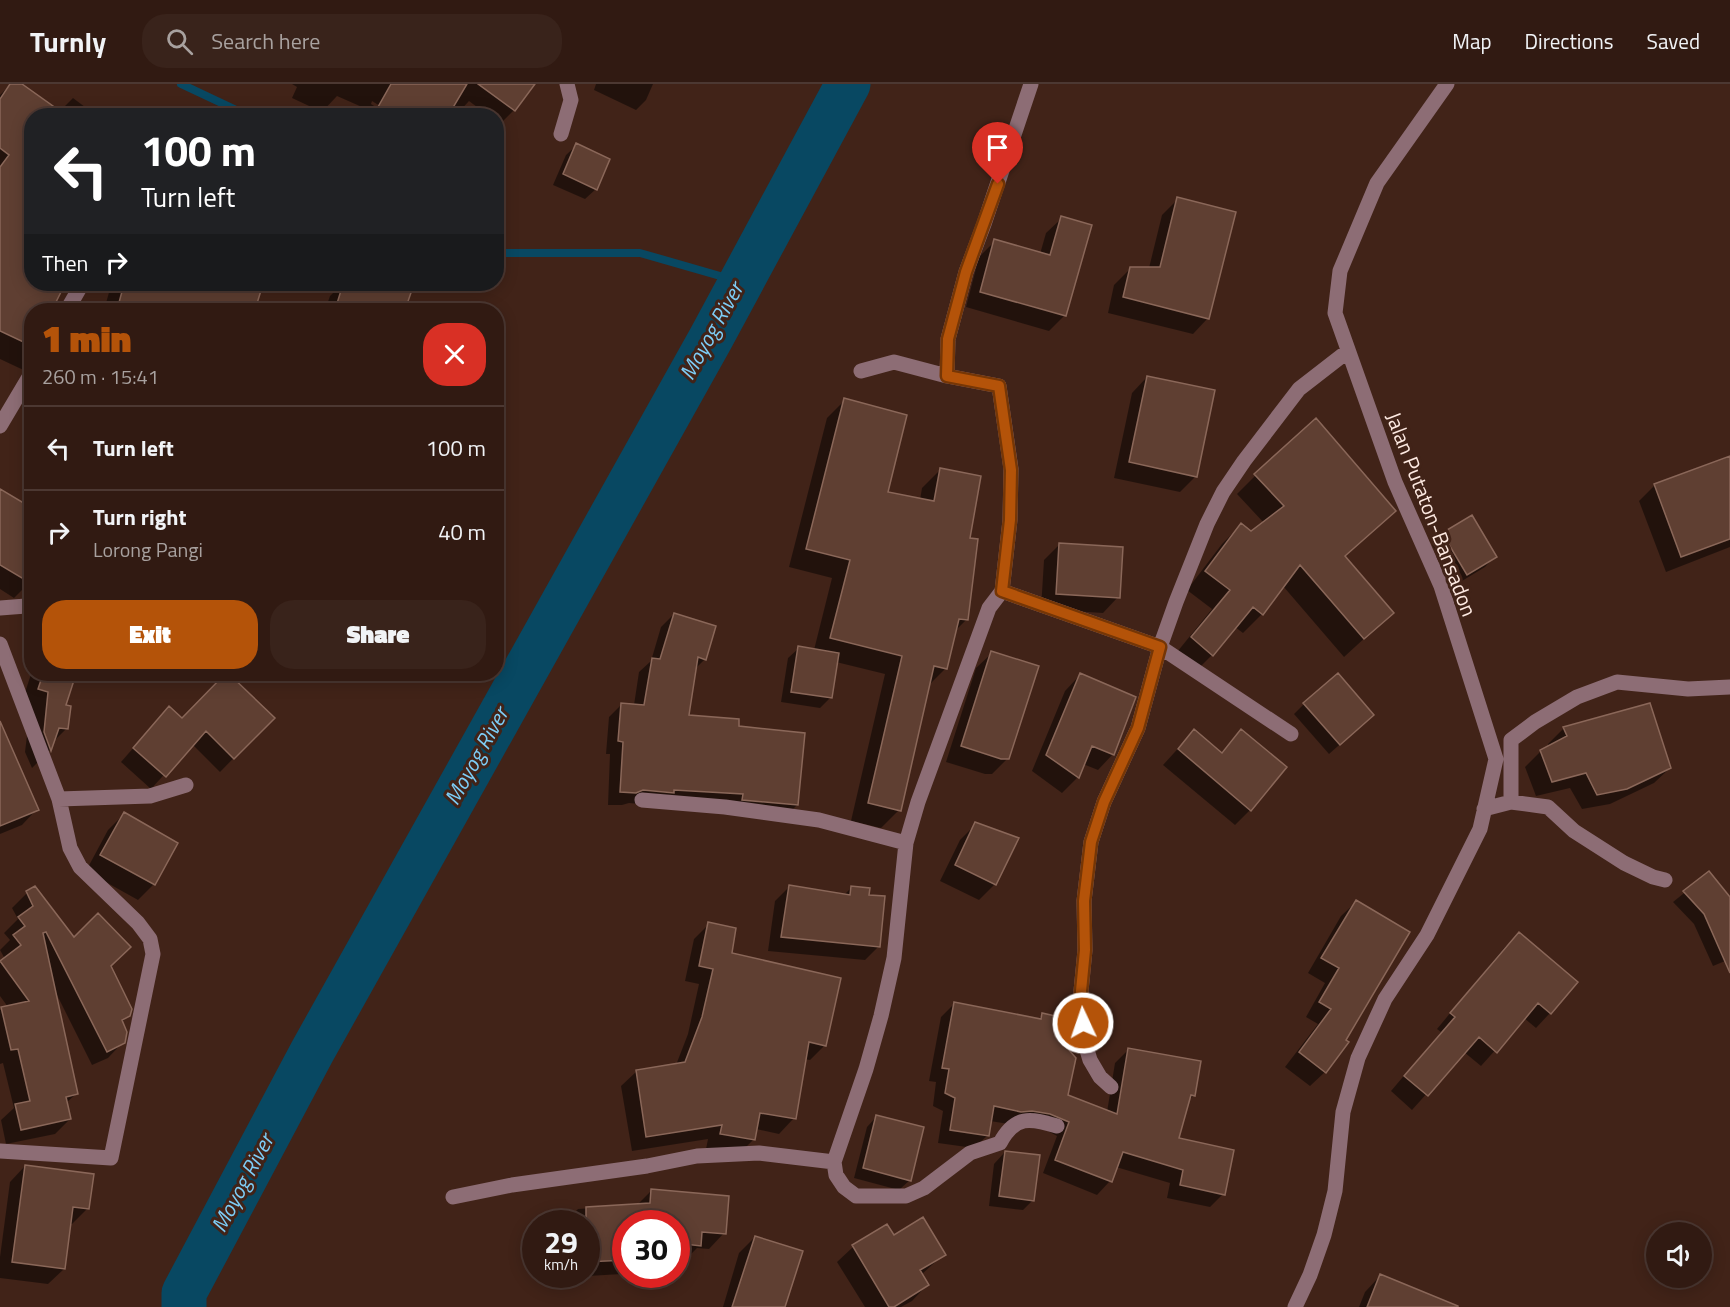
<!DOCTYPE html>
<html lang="en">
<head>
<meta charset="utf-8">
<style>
  :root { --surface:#311a12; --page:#39231b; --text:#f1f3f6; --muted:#a8a19f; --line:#4c3832; --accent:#b45309 }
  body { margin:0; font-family:"Titillium Web",sans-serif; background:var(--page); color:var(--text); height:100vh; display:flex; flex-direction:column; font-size:22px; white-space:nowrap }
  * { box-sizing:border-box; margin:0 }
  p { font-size:20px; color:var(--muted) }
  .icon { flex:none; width:33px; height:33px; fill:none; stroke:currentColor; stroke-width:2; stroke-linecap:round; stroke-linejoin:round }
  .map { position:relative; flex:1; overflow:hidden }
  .side { position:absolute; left:24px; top:219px; width:480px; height:378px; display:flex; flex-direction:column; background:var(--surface); border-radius:24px; box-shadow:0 3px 15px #0003,0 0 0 2px var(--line) }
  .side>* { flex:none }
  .banner { position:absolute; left:24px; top:24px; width:480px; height:183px; border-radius:24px; box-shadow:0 3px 15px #0003,0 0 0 2px var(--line); background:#202124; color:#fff; overflow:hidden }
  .fabs { position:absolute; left:1646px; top:1138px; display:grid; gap:12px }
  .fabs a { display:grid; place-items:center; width:66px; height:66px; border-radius:50%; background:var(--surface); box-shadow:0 3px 15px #0003,0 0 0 2px var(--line); font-size:30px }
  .speed { position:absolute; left:522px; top:1126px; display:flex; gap:12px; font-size:30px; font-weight:700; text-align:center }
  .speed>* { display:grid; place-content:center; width:78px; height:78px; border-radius:50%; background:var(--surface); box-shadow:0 3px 15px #0003,0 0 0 2px var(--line); line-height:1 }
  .speed small { font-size:15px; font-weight:400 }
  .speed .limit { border:9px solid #d22; background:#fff; color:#111 }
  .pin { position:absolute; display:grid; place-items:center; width:51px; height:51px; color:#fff; margin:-62px -26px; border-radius:50% 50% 50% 0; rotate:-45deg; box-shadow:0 0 6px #0007 }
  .pin .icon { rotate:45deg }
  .me { position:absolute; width:66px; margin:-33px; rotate:357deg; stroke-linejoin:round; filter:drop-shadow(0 0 4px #0008) }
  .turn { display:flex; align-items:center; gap:21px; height:126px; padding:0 18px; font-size:27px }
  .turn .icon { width:78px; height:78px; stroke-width:2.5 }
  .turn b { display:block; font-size:42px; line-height:51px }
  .then { display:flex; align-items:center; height:57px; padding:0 18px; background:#0003; gap:12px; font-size:22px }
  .round { display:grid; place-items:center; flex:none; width:63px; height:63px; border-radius:24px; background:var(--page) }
  .head { display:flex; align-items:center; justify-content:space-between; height:102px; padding:0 18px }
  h1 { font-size:36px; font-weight:800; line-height:45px; color:var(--accent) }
  .cta { display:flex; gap:12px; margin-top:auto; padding:12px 18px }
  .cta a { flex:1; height:69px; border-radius:24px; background:var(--accent); color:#fff; font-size:24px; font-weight:800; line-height:69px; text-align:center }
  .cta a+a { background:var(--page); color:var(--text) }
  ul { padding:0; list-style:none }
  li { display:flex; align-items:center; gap:18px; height:84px; padding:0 18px; border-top:2px solid var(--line) }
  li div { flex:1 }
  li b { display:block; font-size:22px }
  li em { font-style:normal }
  header { display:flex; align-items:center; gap:36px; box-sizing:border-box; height:84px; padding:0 30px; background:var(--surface); border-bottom:2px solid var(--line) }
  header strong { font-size:28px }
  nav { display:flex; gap:33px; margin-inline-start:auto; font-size:21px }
  .search { width:420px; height:54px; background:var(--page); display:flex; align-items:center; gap:15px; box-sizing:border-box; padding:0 21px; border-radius:24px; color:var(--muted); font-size:22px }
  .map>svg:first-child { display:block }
  .shadow { fill:#0007 }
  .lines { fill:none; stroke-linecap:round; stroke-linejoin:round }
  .stream { stroke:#084862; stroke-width:8 }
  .river { stroke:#084862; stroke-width:45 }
  .building { fill:#5f3f32; stroke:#8a6759; stroke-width:1.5 }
  .minor { stroke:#8d6d75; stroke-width:15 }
  .route-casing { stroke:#753606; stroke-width:15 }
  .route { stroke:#b45309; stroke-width:10 }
  .labels { text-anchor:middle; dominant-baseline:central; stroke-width:6; stroke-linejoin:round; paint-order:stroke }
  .street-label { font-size:21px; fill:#feeae2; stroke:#412318 }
  .water-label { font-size:22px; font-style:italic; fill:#7dcdf6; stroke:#412318 }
</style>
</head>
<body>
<header>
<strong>Turnly</strong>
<div class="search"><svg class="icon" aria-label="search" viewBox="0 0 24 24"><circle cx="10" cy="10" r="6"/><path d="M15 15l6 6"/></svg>Search here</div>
<nav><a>Map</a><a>Directions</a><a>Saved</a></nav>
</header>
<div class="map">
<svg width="1730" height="1223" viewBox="0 0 1730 1223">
  <rect width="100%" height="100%" fill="#412318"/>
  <path class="shadow" d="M11,0H19L59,28L73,14L97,32H32V200H63L50,226H32V290L0,275V11Z
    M292,0H533L514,26L500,40L496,37V32H489L469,17L459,28L451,23L396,32L372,17L371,20L390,32H368L371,27L337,12L322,28L292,14L297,3Z
    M596,0H653L646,16L636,26L594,6Z
    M577,61L596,105L585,115L553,101L566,71Z
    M1178,115L1208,234L1193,250L1108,229L1114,201L1130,185L1149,184L1162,131Z
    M1062,134L1065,231L1049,247L966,223L979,173L995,157L1040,170L1046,149Z
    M115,200H261L254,226H104L110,205Z
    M342,200H412L404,226H325L330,212Z
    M1147,293L1196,392L1180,408L1114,394L1132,309Z
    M32,302V327L20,318Z
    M845,316L886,409L920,416L922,404L940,386L968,455L967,535L955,547L945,585L928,602L899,726L881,744L851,737L885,590L836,578L831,613L820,624L781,618L788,574L799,564L814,566L832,494L789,483L827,334Z
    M1730,373V463L1666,488L1639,417L1654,402Z
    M1256,391L1394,427L1344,473L1392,529L1344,573L1283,502L1262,530L1243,549L1235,543L1212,571L1193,590L1173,573L1212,525L1187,506L1222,460L1241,441L1251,449L1264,439L1237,410Z
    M0,407L30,498L14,514L0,505Z
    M1471,433L1495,472L1485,483L1457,500L1432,461L1443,450Z
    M1060,460L1118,513L1103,529L1041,525L1044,476Z
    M674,530L705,575L695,585L687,632L737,644L797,721L784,734L629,719L622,721H608L610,670H606L609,633L622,620L634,621L639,588L651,577L661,543Z
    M992,569L1008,674L992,690H985L946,678L976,584Z
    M32,587V590H75L64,622L67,644L52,659L50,666L32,684L25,668L30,627L20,624Z
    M227,590L273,634L220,688L192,660L151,705L121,678L156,638L182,636Z
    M1080,591L1113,670L1098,686L1083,680L1078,693L1062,709L1032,687L1065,607Z
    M1304,620L1362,641L1329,670L1294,630Z
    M1649,621L1670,684L1654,699L1610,720L1582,725L1570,704L1536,712L1525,683L1541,667L1549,663L1548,660L1563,645Z
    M0,641L37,725L22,741L0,750Z
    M1194,647L1221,669L1241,647L1250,726L1235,741L1163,681Z
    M124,730L176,760L154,800L138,816L86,787L108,746Z
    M976,740L995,800L979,816L940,797L960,756Z
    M1709,789L1730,816V875L1713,882L1694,840L1673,818Z
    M789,803L844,811L851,804L867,812L879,862L865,876L768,867L775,817Z
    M27,809L73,856L109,882L129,931L121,939L123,958L108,974L92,981L56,909L76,1010L66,1019L70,1035L55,1050L6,1060L1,1036L14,1024L3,979L0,980V926L8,923L0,912V879L5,875L0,866L10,856L4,849L18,835L12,824Z
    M1356,818L1325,988L1310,1002L1285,983L1318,940L1306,933L1325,899L1308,889L1341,832Z
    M709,840L730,870L825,961L810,976L804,975L794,1034L779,1050L756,1045L754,1055L739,1070L706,1065L708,1055L632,1067L621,1002L637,987L676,981L688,950L699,900L685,897L694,855Z
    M1519,850L1550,929L1536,944L1524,934L1481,982L1464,968L1412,1026L1391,1007L1441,948L1437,945L1504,864Z
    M955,919L1037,936L1043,931L1067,967L1066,1012L1107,1028L1115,979L1129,965L1194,1011L1188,1017L1177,1055L1223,1110L1210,1123L1167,1114L1170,1099L1116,1083L1110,1097L1097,1111L1043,1089L1057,1052L1046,1046L990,1037L988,1051L974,1064L938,1059L943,1027L933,1022L936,998L929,997L941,933Z
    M877,1032L910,1096L899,1106L854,1094L867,1043Z
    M1004,1069L1039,1073L1033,1116L1023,1126L989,1122L994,1080Z
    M25,1082L88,1124L72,1140H69L64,1185L48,1200L0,1194V1173L10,1098Z
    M652,1106L724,1149L709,1165L697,1164L684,1177L676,1176V1140H626V1187L622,1190L554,1194V1191H586V1140H563L578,1125L637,1121Z
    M887,1142L894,1153L944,1170L921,1191L927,1201L912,1217L901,1223H865L837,1178L853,1163Z
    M755,1153L784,1223H723L739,1169Z
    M1380,1192L1430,1223H1359L1365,1208Z"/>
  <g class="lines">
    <path class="stream" d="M181,0L249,32
      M496,169H640L741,198"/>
    <path class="river" d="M184,1223V1209L312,968L711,254L848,0"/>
  </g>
  <path class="building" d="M10,0H22L67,32H32V200H65L52,226H32V262L0,247V83L9,71L0,64V15Z
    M391,0H467L448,32H393L378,23Z
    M478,0H535L515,27Z
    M576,59L610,75L597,106L563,90Z
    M1177,113L1236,128L1209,235L1123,213L1130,183H1160Z
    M1061,132L1092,141L1066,232L980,208L994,155L1050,171Z
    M124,200H263L255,226H117Z
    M343,200H414L405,226H335Z
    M1147,292L1215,306L1197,393L1129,378Z
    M844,314L907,331L888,408L934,417L940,384L981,392L970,454L978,455L968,536L959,535L947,585L934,582L901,727L868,719L902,572L830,554L850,476L806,465Z
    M1316,334L1396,427L1345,472L1394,529L1364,555L1300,481L1263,531L1253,523L1213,572L1191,553L1230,506L1205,487L1241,439L1251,447L1284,422L1254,390Z
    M1730,372V455L1681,473L1654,400Z
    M0,405L32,424V500L0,481Z
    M1472,431L1497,473L1467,491L1442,449Z
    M1059,459L1123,463L1120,514L1056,510Z
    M674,529L716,542L706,576L698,573L689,631L739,635V642L805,649L798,721L742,716L743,710L674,706V709L643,706L636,709L620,708L623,658L618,657L621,619L644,621L652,574L660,575Z
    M798,562L839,569L832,614L791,608Z
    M991,567L1039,582L1009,675H1001L961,662Z
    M1080,589L1136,613L1114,671L1092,662L1079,694L1046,671Z
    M1338,589L1374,631L1340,661L1303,619Z
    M43,590H76L66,621L71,622L68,645L59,644L51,667L44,648L48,608L38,605Z
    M225,590H229L275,634L234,675L206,647L166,693L133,664L169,622L182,634Z
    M1650,619L1671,684L1627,705L1597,711L1586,689L1552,698L1540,666L1567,652L1563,643Z
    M0,637L39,726L0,742Z
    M1194,645L1222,669L1241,645L1287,683L1251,727L1178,665Z
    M124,728L178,759L155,801L100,771Z
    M975,738L1019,754L996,801L955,781Z
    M1709,787L1730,813V889L1704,830L1683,807Z
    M789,801L850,811L851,802L870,804L869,811L885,812L880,863L781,853Z
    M35,802L74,853L98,829L131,863L111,882L132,925L130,932L122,936L127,948L125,959L107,968L46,848L43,849L78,1010L66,1013L71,1035L21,1046L15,1020L30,1017L18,965L11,966L1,923L29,917L0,877L21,861L13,851L25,842L18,833L33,822L26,807Z
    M1356,816L1410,848L1346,956L1349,958L1326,989L1299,968L1331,925L1319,918L1339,884L1321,874Z
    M708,838L736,844L732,869L841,894L826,962L809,958L796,1035L760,1029L755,1056L720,1050L722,1041L646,1053L636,986L685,978L702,933L713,885L699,882Z
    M1519,848L1578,898L1551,930L1538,919L1497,969L1479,953L1428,1012L1404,992L1455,933L1450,929Z
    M954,918L1041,935L1042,929L1073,936L1074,946L1069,966L1076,974L1068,1011L1117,1030L1128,964L1201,977L1195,1012L1191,1011L1179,1054L1234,1066L1225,1111L1180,1101L1183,1086L1123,1068L1112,1098L1055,1076L1069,1038L1050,1030L1032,1027L1021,1028L994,1022L989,1052L950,1046L955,1014L945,1009L949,985L942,984Z
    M876,1031L924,1043L911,1097L863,1084Z
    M1005,1067L1040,1071L1034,1117L999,1112Z
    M25,1081L94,1090L89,1125L73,1123L65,1185L12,1178Z
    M651,1105L729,1112L726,1150L702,1148L701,1162L676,1159V1140H626V1176L586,1178V1123L650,1119Z
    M923,1133L946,1171L920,1186L929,1201L894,1223H889L852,1161L887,1140L894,1151Z
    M755,1152L803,1167L785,1223H732Z
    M1380,1190L1458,1222V1223H1367Z"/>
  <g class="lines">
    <path class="minor" d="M561,50L571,16L567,0
      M67,226L82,200
      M861,287L894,278L947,292L999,302L1011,385L1010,436L1002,507
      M947,292L948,255L966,188L984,140L1031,0
      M0,342L32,288
      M1002,507L1160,563L1291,650
      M0,524L26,522L32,518
      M0,560L59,715L70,764L80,783L138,839L150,855L153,870L111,1074L0,1067
      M59,715L150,712L186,701
      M642,716L725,723L819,736L906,759
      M1511,718L1548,723L1574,747L1624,779L1653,793L1665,796
      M1484,725L1511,718V656L1535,638L1577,613L1617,598L1688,605L1730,603
      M1111,1003L1100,993L1090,976L1084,956L1081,907L1085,866L1084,817L1091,758L1104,718L1138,644L1160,563L1176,518L1207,440L1223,408L1244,377L1299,305L1348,267
      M834,1078L836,1091L844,1103L856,1112H906L924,1104L970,1069L1000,1059C1015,1031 1030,1034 1057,1042
      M453,1113L512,1101L647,1082L697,1072L759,1069L834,1078L866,985L881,932L894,874L906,759L918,718L989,524L1002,507
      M1295,1223L1310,1191L1324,1151L1335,1107L1343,1028L1358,974L1385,915L1427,851L1480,745L1496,675L1441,502L1395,398L1335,229L1340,187L1377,99L1447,0"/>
  </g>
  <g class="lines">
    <g class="route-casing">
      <path id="route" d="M998,100L966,188L948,255L947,292L999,302L1011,386L1010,436L1002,507L1160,563L1138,644L1104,718L1091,758L1084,817L1085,866L1081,907L1083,939"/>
    </g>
    <use href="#route" class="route"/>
  </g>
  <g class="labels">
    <g class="street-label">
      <text transform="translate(1432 430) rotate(69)">Jalan Putaton-Bansadon</text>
    </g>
    <g class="water-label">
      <text transform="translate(711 247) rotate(-61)">Moyog River</text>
      <text transform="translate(476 672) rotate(-61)">Moyog River</text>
      <text transform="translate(242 1099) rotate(-62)">Moyog River</text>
    </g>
  </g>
</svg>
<div class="fabs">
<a><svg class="icon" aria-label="sound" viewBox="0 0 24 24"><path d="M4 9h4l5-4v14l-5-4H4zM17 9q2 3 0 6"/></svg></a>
</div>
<div class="speed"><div>29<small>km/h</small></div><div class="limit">30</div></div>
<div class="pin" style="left:998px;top:100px;background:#d93025"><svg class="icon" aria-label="arrive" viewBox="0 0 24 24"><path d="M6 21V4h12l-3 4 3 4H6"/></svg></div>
<svg class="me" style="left:1083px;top:939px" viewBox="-20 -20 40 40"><circle r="17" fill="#b45309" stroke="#fff" stroke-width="3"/><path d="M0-11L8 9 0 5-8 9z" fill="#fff"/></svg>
<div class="banner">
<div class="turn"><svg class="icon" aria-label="left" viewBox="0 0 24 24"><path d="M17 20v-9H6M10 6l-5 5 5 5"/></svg><div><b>100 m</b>Turn left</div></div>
<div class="then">Then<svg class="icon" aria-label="right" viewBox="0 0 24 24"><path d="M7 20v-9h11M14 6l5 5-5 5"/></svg></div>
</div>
<section class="side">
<div class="head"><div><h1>1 min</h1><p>260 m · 15:41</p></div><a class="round" style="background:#d93025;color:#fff"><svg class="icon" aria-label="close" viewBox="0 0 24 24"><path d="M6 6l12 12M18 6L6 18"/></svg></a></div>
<ul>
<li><svg class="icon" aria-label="left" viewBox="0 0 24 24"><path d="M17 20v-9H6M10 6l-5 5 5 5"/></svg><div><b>Turn left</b></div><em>100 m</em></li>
<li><svg class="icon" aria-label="right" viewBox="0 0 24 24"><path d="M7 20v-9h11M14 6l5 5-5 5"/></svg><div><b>Turn right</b><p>Lorong Pangi</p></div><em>40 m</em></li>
</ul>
<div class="cta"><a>Exit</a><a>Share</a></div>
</section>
</div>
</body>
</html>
